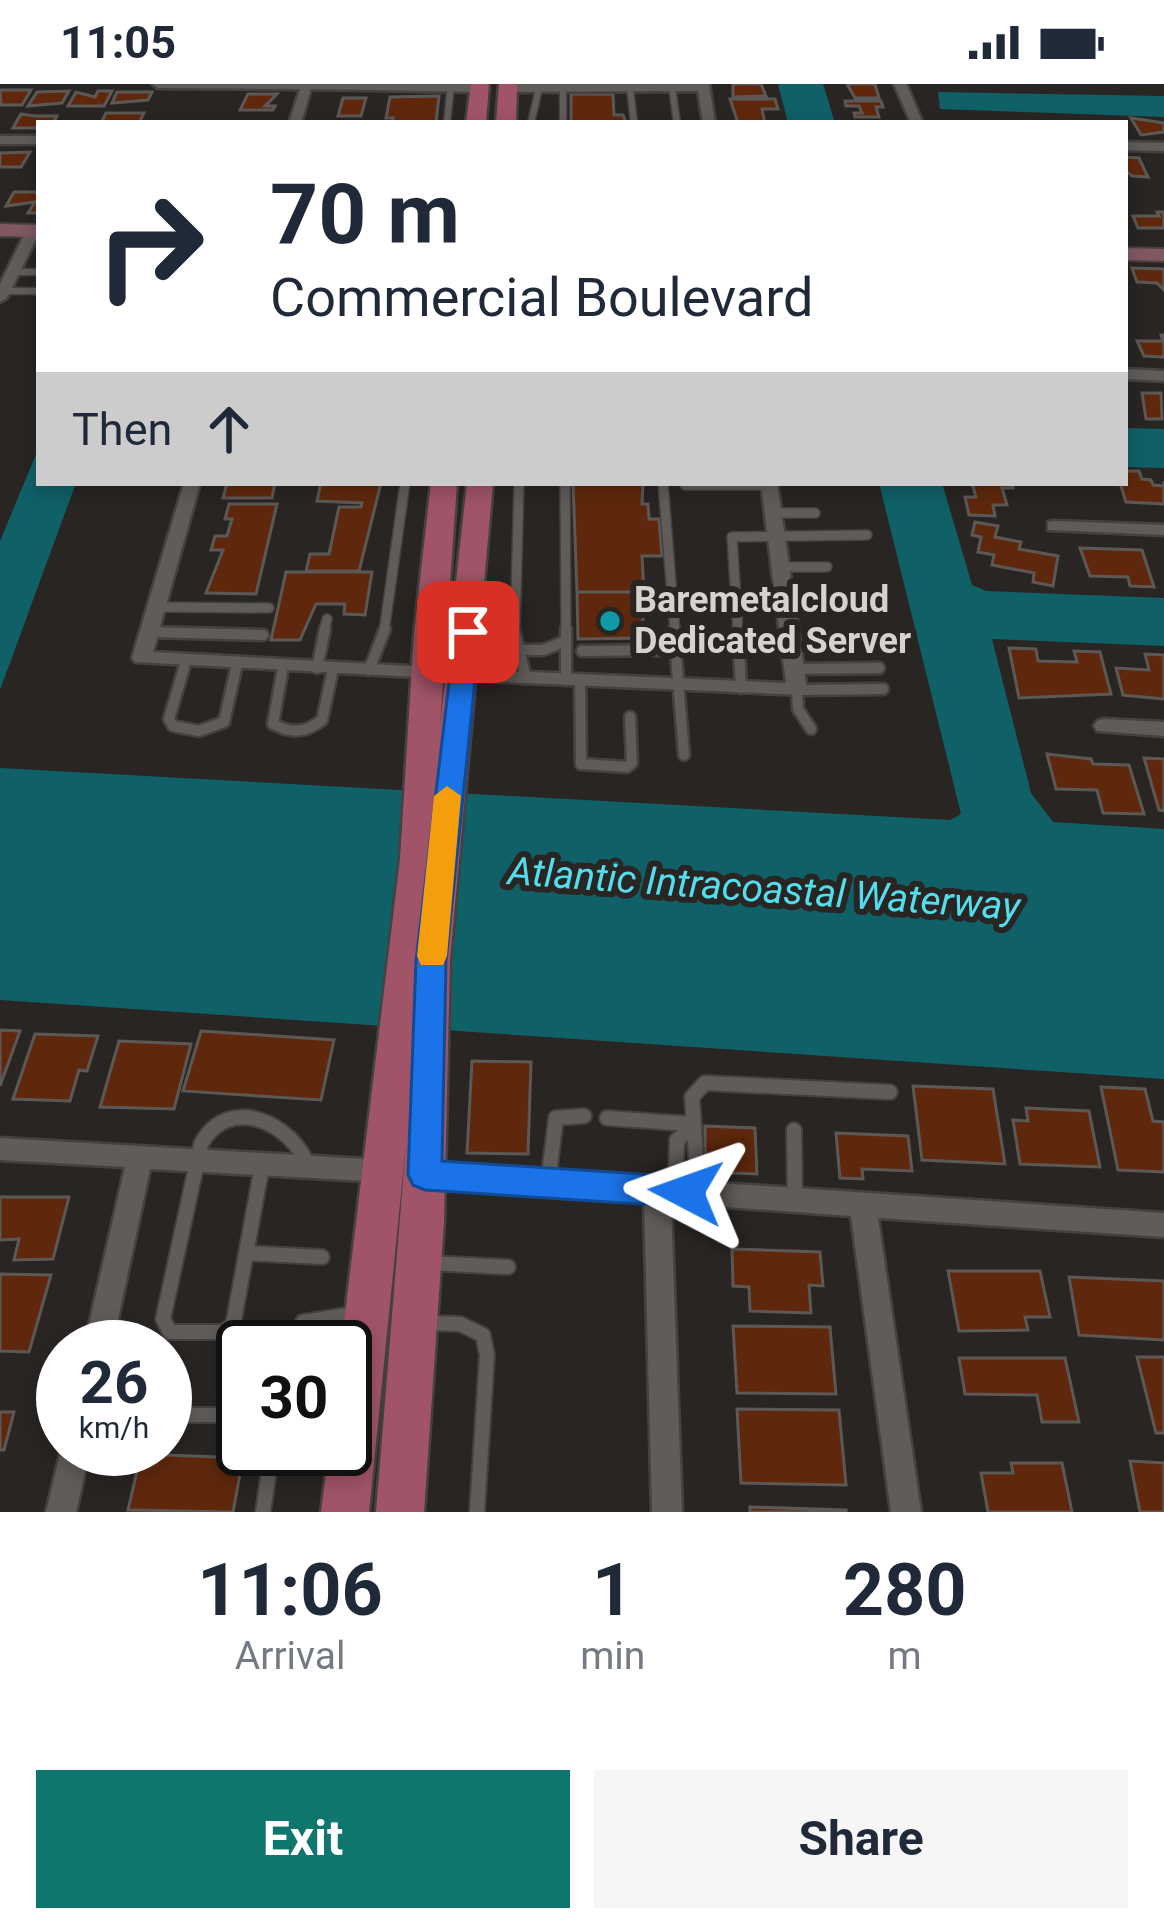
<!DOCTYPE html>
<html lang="en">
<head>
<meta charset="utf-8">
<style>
  :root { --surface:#fff; --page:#f6f6f7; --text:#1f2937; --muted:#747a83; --accent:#0f766e }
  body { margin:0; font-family:Roboto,sans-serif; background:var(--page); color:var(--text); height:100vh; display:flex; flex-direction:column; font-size:45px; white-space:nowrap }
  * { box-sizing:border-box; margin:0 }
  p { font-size:39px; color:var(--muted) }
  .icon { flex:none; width:66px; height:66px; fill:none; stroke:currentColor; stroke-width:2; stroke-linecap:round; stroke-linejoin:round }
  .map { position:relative; height:1428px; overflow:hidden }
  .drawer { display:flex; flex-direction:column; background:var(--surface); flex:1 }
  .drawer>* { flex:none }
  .guide { position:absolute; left:36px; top:36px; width:1092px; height:366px; border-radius:0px; box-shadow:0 6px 18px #0003; background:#fff; color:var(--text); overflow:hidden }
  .speed { position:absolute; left:36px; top:1236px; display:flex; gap:24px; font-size:60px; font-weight:700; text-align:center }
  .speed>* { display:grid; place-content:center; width:156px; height:156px; border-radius:50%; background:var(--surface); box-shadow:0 6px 18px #0003; line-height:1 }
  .speed small { font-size:30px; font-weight:400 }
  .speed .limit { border:6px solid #111; border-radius:18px; background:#fff; color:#111 }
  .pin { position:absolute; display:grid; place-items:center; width:102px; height:102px; color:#fff; margin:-51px; border-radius:24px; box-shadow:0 6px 18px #0006 }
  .me { position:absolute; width:132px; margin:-66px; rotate:274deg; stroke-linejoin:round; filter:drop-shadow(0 0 9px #0008) }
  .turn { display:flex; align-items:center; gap:42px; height:252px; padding:0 36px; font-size:54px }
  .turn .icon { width:156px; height:156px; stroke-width:2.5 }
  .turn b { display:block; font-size:84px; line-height:102px }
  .then { display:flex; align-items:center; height:114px; padding:0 36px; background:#0003; gap:24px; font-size:45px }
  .eta { display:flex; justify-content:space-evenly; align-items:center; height:204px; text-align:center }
  .eta b { font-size:72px; font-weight:700; line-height:84px }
  .primary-button { display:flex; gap:24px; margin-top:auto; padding:24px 36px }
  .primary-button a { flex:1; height:138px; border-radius:0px; background:var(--accent); color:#fff; font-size:48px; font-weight:700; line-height:138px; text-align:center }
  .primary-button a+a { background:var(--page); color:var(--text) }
  .status { display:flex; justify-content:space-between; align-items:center; height:84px; padding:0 60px; background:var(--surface); direction:ltr }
  .status svg { height:33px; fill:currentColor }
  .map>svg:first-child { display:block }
  .water { fill:#106068 }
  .building { fill:#5f280c; stroke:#5c5856; stroke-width:3 }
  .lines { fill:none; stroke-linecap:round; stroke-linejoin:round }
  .lane-far3-casing { stroke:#444140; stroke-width:9 }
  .lane-far2-casing { stroke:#444140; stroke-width:12 }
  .lane-far1-casing { stroke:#444140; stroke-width:15 }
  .lane-casing { stroke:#444140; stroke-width:18 }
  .street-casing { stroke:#444140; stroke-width:5 }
  .secondary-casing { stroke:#444140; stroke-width:4 }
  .primary-casing { stroke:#444140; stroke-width:5 }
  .lane-far3 { stroke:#605c5a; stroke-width:6 }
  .lane-far2 { stroke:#605c5a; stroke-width:9 }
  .lane-far1 { stroke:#605c5a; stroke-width:10 }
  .lane { stroke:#605c5a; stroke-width:14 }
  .street { fill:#605c5a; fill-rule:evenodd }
  .secondary { fill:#815861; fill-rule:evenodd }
  .primary { fill:#a15468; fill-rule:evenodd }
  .route { fill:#1a73e8; stroke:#114b97; stroke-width:3 }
  .slow { fill:#f59e0b }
  .culture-dot { fill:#0f9aa8; stroke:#292523; stroke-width:4.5 }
  .labels { text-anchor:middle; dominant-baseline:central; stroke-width:12; stroke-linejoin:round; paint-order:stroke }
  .poi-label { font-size:36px; font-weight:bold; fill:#d5d3d1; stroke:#292523; text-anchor:start }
  .water-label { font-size:39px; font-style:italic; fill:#52deec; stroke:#292523 }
</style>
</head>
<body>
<div class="status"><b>11:05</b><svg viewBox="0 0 49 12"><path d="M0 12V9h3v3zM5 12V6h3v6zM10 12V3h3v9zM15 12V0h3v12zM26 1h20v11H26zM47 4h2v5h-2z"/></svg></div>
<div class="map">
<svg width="1164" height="1428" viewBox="0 0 1164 1428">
  <rect width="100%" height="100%" fill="#292523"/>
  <path class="water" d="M778,0H823L835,39H788Z
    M938,8L1164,12V33L940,25Z
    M1125,344L1164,345V384L1125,383Z
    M39,363V399H76L0,606V457Z
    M879,399H942L972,501L986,507L1164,514V562L992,555L1031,709L1053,738L1164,745V995L0,916V684L950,736L961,730Z"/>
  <path class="building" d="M733,0H761L766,12L733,13Z
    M847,0H875L879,14H855Z
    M0,6H31L22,21H1Z
    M69,7L62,19L28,22L37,8Z
    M98,7H112L104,22H68L76,8L95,13Z
    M117,8H152L148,16L112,19Z
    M248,10H277L265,22H275L273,26H240Z
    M571,10H613L614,31H623L626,39H571Z
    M439,12L436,39H392L393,34H386L390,13Z
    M343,14H366L361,32H338Z
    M730,15H775L778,25H762L765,39H738Z
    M845,17H881L883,23H876L879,33H855L854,29H862L859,22H846Z
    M106,29H144L139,39H101Z
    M21,30L35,32H57L53,39H39V44H13Z
    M1131,34L1164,39V48L1141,51Z
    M30,68L21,83H0V69Z
    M1125,73L1139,74L1148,93L1132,92L1125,86Z
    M14,108H39V129H28L35,118L6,122Z
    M1157,128H1164V144H1138L1133,132H1159Z
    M1132,184L1164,185V206L1157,199L1137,198Z
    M1161,251H1164V273L1144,272L1137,257H1163Z
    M1142,309H1161L1162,335H1146Z
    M1125,387H1139L1142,395L1151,396L1153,401L1164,402V397V420L1126,418L1120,399H1125Z
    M227,399H275L272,414H223Z
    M321,399H381L359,487H306L310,470H329L339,423H361L362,419L317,417Z
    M573,399H643L642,420H648L649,435H659L662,472H642L644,508H577Z
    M972,399H1012L1013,404H1002L1007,421H993L995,432L969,431L965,413H976Z
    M229,420H277L256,510L206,509L223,466H211L215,452H227L232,435H225Z
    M975,438L998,442L995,453L1021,458L1019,465L1058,472L1053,502L1033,498L1034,489L992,481L994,471L978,468L981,453L972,451Z
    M1080,464L1142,466L1154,503L1130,502L1128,493L1090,492Z
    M286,488H372L365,531L344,530L345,520H316L300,556H271Z
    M577,508H647L648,519H642L644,554L578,555Z
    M1009,564L1036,565L1038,577L1077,578L1074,567L1100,568L1111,610L1019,614Z
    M1145,570L1164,571V615L1123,611L1116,584L1149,586Z
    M1047,670L1091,675L1093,680L1129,681L1144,730L1103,729L1097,706L1056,705Z
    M1144,674L1164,675V727L1159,726Z
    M0,946L20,947L0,1002Z
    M201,947L334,956L321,1016L183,1007Z
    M35,950L98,952L87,987L79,986L70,1017L13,1015Z
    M119,957L191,960L174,1025L100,1023Z
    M472,977L531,978L528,1070L467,1069Z
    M913,1002L993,1005L1005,1080L922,1076Z
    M1101,1003L1145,1005L1153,1037L1164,1038V1088L1118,1086Z
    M1026,1024L1089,1027L1100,1083L1020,1080L1013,1036L1028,1037Z
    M705,1042L755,1044L757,1090L705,1088Z
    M836,1049L908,1052L912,1087L862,1085L863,1095L840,1094Z
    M0,1113H69L53,1175L14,1176L19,1155L0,1156Z
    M732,1165L820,1168L823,1202L809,1201L811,1229L750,1227L749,1203L733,1202Z
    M948,1187H1040L1050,1233H1025L1028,1246L959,1247Z
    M0,1190L51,1191L29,1268L0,1267Z
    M1069,1193L1164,1197V1256L1079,1251Z
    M733,1242L830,1243L836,1310L737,1309Z
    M1137,1273H1164V1349H1156Z
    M959,1274H1065L1079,1338H1042L1037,1311L965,1310Z
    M737,1325L839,1326L846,1401L741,1399Z
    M0,1328H14L4,1366H0Z
    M141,1370L243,1374L233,1428L128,1426Z
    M1130,1377L1164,1379V1428H1140Z
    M1011,1379H1062L1072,1428H988L981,1389H1013Z
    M750,1423L846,1426V1428H750Z"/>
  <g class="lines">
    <g class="lane-far3-casing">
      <path id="lane-far3" d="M672,3L677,39
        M563,4V39
        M630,4L634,39
        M447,39L451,0
        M531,39L540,0
        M13,188H39
        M3,207H39"/>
    </g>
    <g class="lane-far2-casing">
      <path id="lane-far2" d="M565,399L566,548
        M663,399L675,548
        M685,401H769
        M773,429H815
        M780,483H827
        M156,523L269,524
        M149,548H160
        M324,548L327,535
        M384,548L405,399
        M515,548L519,399
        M738,548L732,453L867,451"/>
    </g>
    <g class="lane-far1-casing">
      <path id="lane-far1" d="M514,545L526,594
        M566,545V596
        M674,545L684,671
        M738,545L741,604
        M149,548L263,551
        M524,566H543L566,557
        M582,567L676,566
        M186,577L169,635L173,642L199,647L224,638L237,580
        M283,583L273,640C291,650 306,649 322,636L333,585
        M317,584L325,545
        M794,585L879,584
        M369,586L385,545
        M580,596L581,680L627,683L632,679L630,633
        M811,645L798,625L797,606L883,605"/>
    </g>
    <g class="lane-casing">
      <path id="lane" d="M607,1034L691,1040
        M794,1046L795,1116
        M262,1082L233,1241L222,1248H170L163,1235L201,1060C229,1009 293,1039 309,1084
        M548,1098L556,1034L584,1032
        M686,1100L697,1087L692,1013L705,999L890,1008
        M686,1104L676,1084L677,1056L691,1045
        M246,1169L322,1173
        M429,1179L508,1183
        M425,1239L460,1240L483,1251L487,1271L477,1428
        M290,1263L303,1238L354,1230
        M165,1331H243
        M263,1428L272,1365"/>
    </g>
    <g class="street-casing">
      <path id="street" d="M152,0H479L485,4L479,8L311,5L301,39H289L300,5L158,4Z
        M709,0L715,39H703L698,7L508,8L502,4L508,0Z
        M894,0H906L923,39H911Z
        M0,52H39V60H0Z
        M1125,58L1164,59V67L1125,66Z
        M33,143L39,149L7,214L0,218V200L26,147Z
        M1125,285L1164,287V297L1125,295Z
        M184,399H200L153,568L428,583L435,584L438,589L435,594L135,578L132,574Z
        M761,399H777L807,606L804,611L457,596L454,591L464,585L786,599Z
        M1054,437L1164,441V451L1048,446V438Z
        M1104,635L1164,638V652L1097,647L1094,642L1097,637Z
        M0,1054L383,1076L392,1079L396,1087L392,1095L383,1098L150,1085L112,1263H84L125,1083L0,1076Z
        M425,1079L1164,1129V1153L878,1134L921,1428H891L851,1132L671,1119L682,1428H652L644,1118L425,1103L416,1099L412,1091L416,1083Z
        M63,1358V1365H90L76,1428H46Z"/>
    </g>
    <g class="secondary-casing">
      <path id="secondary" d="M0,140L39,141V153L0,152Z
        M1125,164L1164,165V177L1125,176Z"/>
    </g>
    <g class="primary-casing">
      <path id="primary" d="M471,0H489L486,39H466Z
        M499,0H517L516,39H496Z
        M431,399H457L440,642L467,399H493L450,877L444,1138L424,1428H376L406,1060L369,1428H321L329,1365H345V1263H341L400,775L414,549Z"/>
    </g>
    <use href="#lane-far3" class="lane-far3"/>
    <use href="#lane-far2" class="lane-far2"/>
    <use href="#lane-far1" class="lane-far1"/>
    <use href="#lane" class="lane"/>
    <use href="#street" class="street"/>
    <use href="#secondary" class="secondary"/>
    <use href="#primary" class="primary"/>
  </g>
  <path class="route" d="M468,540L480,548L446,877L442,1077L686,1093L698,1097L703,1108L698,1119L686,1123L425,1106L413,1101L408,1091L416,877L455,548Z"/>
  <path class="slow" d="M447,702L461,712L447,872L443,881H421L417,872L434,712Z"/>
  <circle class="culture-dot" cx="610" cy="537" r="12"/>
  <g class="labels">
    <g class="poi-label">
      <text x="634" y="516">Baremetalcloud<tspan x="634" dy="41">Dedicated Server</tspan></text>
    </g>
    <g class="water-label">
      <text transform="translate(764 805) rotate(4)">Atlantic Intracoastal Waterway</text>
    </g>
  </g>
</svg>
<div class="speed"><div>26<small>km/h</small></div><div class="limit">30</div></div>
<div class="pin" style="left:468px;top:548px;background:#d93025"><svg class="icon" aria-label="arrive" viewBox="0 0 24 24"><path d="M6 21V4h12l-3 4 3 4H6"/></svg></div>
<svg class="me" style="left:686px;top:1108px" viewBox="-20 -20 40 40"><path d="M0-17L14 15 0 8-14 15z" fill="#1a73e8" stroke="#fff" stroke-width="4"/></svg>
<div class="guide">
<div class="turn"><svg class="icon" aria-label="right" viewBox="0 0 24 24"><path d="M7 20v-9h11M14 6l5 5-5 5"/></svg><div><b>70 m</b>Commercial Boulevard</div></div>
<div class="then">Then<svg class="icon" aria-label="ahead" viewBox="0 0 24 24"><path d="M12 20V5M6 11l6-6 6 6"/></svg></div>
</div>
</div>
<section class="drawer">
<div class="eta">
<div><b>11:06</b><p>Arrival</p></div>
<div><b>1</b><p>min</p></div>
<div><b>280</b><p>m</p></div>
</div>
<div class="primary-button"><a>Exit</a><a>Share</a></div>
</section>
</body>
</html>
